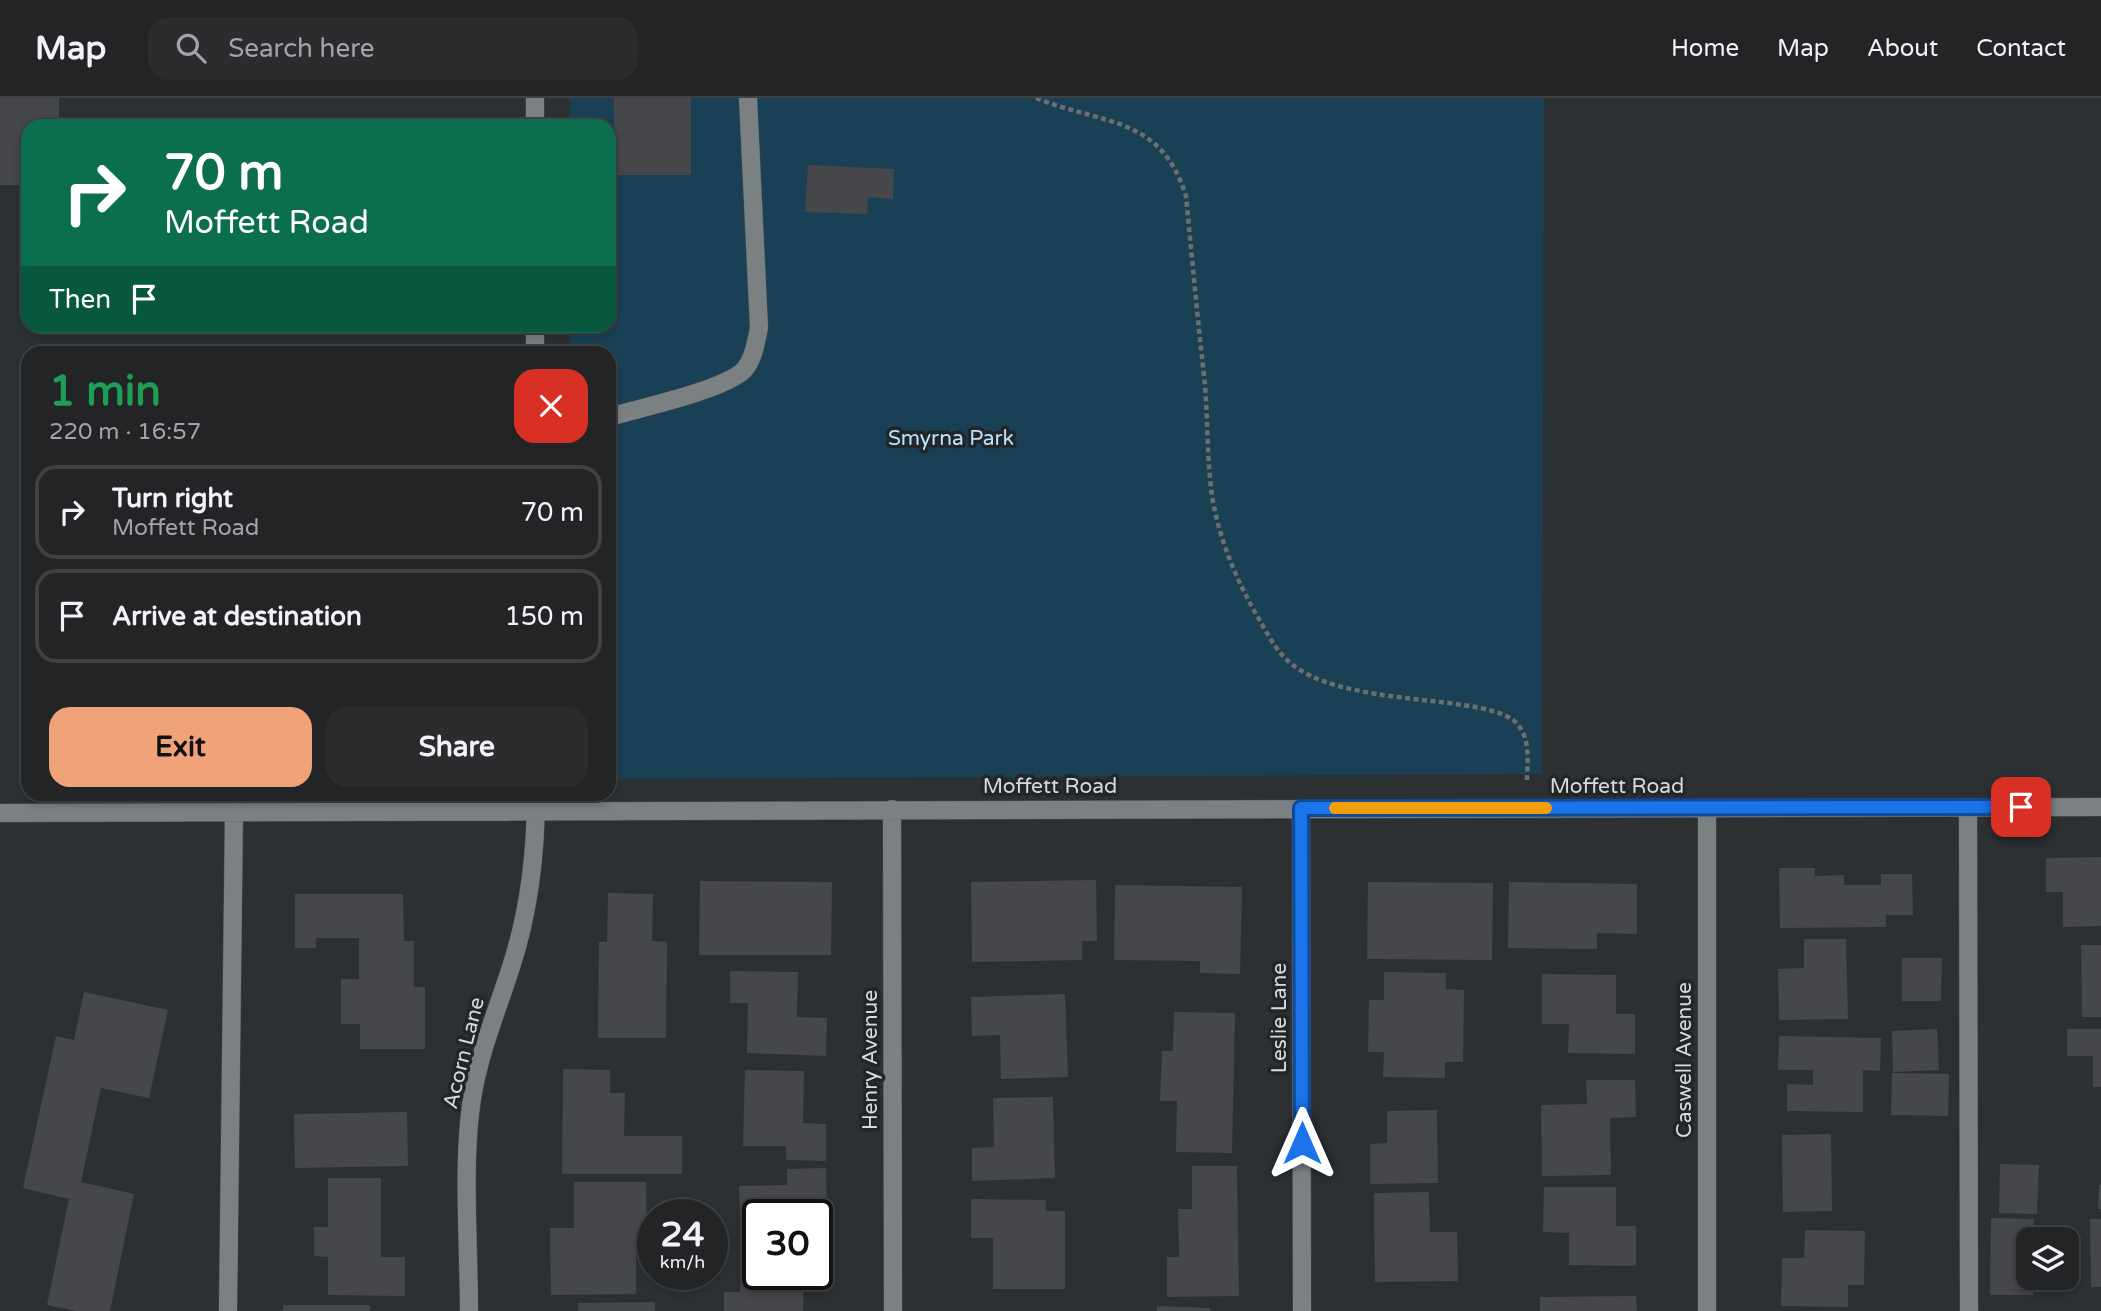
<!DOCTYPE html>
<html lang="en">
<head>
<meta charset="utf-8">
<style>
  :root { --surface:#222426; --page:#2a2c2e; --text:#f1f3f6; --muted:#a2a4a7; --line:#3f4143; --accent:#f0a279 }
  body { margin:0; font-family:"Varela Round",sans-serif; background:var(--page); color:var(--text); height:100vh; display:flex; flex-direction:column; font-size:26px; white-space:nowrap }
  * { box-sizing:border-box; margin:0 }
  p { font-size:23px; color:var(--muted) }
  .icon { flex:none; width:38px; height:38px; fill:none; stroke:currentColor; stroke-width:2; stroke-linecap:round; stroke-linejoin:round }
  .map { position:relative; flex:1; overflow:hidden }
  .sheet { position:absolute; left:21px; top:248px; width:595px; height:455px; display:flex; flex-direction:column; background:var(--surface); border-radius:21px; box-shadow:0 4px 10px #0003,0 0 0 2px var(--line) }
  .sheet>* { flex:none }
  .banner { position:absolute; left:21px; top:21px; width:595px; height:214px; border-radius:21px; box-shadow:0 4px 10px #0003,0 0 0 2px var(--line); background:#0b6e4f; color:#fff; overflow:hidden }
  .fabs { position:absolute; left:2016px; top:1129px; display:grid; gap:14px }
  .fabs a { display:grid; place-items:center; width:63px; height:63px; border-radius:14px; background:var(--surface); box-shadow:0 4px 10px #0003,0 0 0 2px var(--line); font-size:35px }
  .speed { position:absolute; left:637px; top:1101px; display:flex; gap:14px; font-size:35px; font-weight:700; text-align:center }
  .speed>* { display:grid; place-content:center; width:91px; height:91px; border-radius:50%; background:var(--surface); box-shadow:0 4px 10px #0003,0 0 0 2px var(--line); line-height:1 }
  .speed small { font-size:18px; font-weight:400 }
  .speed .limit { border:4px solid #111; border-radius:10px; background:#fff; color:#111 }
  .pin { position:absolute; display:grid; place-items:center; width:60px; height:60px; color:#fff; margin:-30px; border-radius:14px; box-shadow:0 4px 10px #0006 }
  .me { position:absolute; width:77px; margin:-38px; rotate:0deg; stroke-linejoin:round; filter:drop-shadow(0 0 5px #0008) }
  .turn { display:flex; align-items:center; gap:24px; height:147px; padding:0 28px; font-size:32px }
  .turn .icon { width:91px; height:91px; stroke-width:2.5 }
  .turn b { display:block; font-size:49px; line-height:60px }
  .then { display:flex; align-items:center; height:66px; padding:0 28px; background:#0003; gap:14px; font-size:26px }
  .round { display:grid; place-items:center; flex:none; width:74px; height:74px; border-radius:21px; background:var(--page) }
  .head { display:flex; align-items:center; justify-content:space-between; height:119px; padding:0 28px }
  h1 { font-size:42px; font-weight:700; line-height:52px; color:#1e9e55 }
  .action { display:flex; gap:14px; margin-top:auto; padding:14px 28px }
  .action a { flex:1; height:80px; border-radius:21px; background:var(--accent); color:#111; font-size:28px; font-weight:700; line-height:80px; text-align:center }
  .action a+a { background:var(--page); color:var(--text) }
  ul { padding:0; list-style:none }
  li { display:flex; align-items:center; gap:21px; height:94px; margin:0 14px 10px; padding:0 14px; border:4px solid var(--line); border-radius:21px }
  li div { flex:1 }
  li b { display:block; font-size:26px }
  li em { font-style:normal }
  header { display:flex; align-items:center; gap:42px; box-sizing:border-box; height:98px; padding:0 35px; background:var(--surface); border-bottom:2px solid var(--line) }
  header strong { font-size:33px }
  nav { display:flex; gap:38px; margin-inline-start:auto; font-size:24px }
  .search { width:490px; height:63px; background:var(--page); display:flex; align-items:center; gap:18px; box-sizing:border-box; padding:0 24px; border-radius:21px; color:var(--muted); font-size:26px }
  .map>svg:first-child { display:block }
  .green { fill:#194055 }
  .building { fill:#45474b }
  .lines { fill:none; stroke-linecap:round; stroke-linejoin:round }
  .minor-casing { stroke:#4b4e51; stroke-width:19 }
  .path { stroke:#6c6f71; stroke-width:4.5; stroke-dasharray:5 3.5; stroke-linecap:butt }
  .minor { stroke:#7b8082; stroke-width:18 }
  .route-casing { stroke:#114b97; stroke-width:18 }
  .route { stroke:#1a73e8; stroke-width:12 }
  .slow { stroke:#f59e0b; stroke-width:12 }
  .labels { text-anchor:middle; dominant-baseline:central; stroke-width:7; stroke-linejoin:round; paint-order:stroke }
  .park-label { font-size:21px; fill:#b9e3fc; stroke:#232629 }
  .street-label { font-size:21px; fill:#d7dadb; stroke:#232629 }
</style>
</head>
<body>
<header>
<strong>Map</strong>
<div class="search"><svg class="icon" aria-label="search" viewBox="0 0 24 24"><circle cx="10" cy="10" r="6"/><path d="M15 15l6 6"/></svg>Search here</div>
<nav><a>Home</a><a>Map</a><a>About</a><a>Contact</a></nav>
</header>
<div class="map">
<svg width="2101" height="1213" viewBox="0 0 2101 1213">
  <rect width="100%" height="100%" fill="#2d3033"/>
  <path class="green" d="M570,0H1544L1542,676L609,681V256L570,255V228H609V28H570Z"/>
  <path class="building" d="M0,0H59V28H28V87H0Z
    M614,0H691V77H614Z
    M808,67L894,71L893,101L868,99L867,116L805,114Z
    M2101,759V828L2063,829V794H2046V760Z
    M1779,770H1815V778L1844,777V787H1881V776H1912L1913,817H1886V829L1780,830Z
    M1096,782L1097,843H1082V862L972,864L971,784Z
    M700,783L832,784L831,857H699Z
    M1368,784L1493,785L1492,862L1367,861Z
    M1509,784L1637,786V836L1597,835V851L1508,850Z
    M1115,787L1242,789L1240,876L1200,875V863L1114,862Z
    M608,795L653,796L652,843L667,844L666,940H598L599,844H607Z
    M295,796H403L404,843H414V889H425V951H360V926H341V881H359V840H316V850H295Z
    M1804,841H1846L1848,921L1779,922L1778,871L1804,870Z
    M2081,847H2101V919H2082Z
    M1902,860H1942L1941,903H1902Z
    M730,873L798,874L797,919L827,920L826,958L747,955L748,905H730Z
    M1384,874L1446,875V891L1464,892L1463,964H1445V980L1383,979L1384,954H1368L1369,902H1384Z
    M1542,876L1616,877V916H1635V956L1568,955L1569,926H1542Z
    M84,894L168,912L149,1000L101,990L81,1084L134,1096L110,1213H76L47,1207L69,1101L23,1090L56,938L74,942Z
    M1065,896L1068,979L1001,981L1000,937L972,938L971,899Z
    M1174,914L1235,915L1232,1055L1176,1054L1177,1003H1160L1162,953H1173Z
    M1937,931L1939,972L1893,974L1892,933Z
    M2067,931H2101V989H2093V958H2067Z
    M1779,938L1881,940L1880,973L1863,972V1014L1787,1013V986L1813,987V972H1778Z
    M563,971L610,972V995H625L624,1038H682V1076H562Z
    M745,972L804,973L803,1025L826,1026V1063L786,1062V1048H743Z
    M1892,975L1949,976L1948,1018L1891,1017Z
    M1586,982H1635L1636,1019L1610,1020L1611,1077L1542,1078L1541,1007L1587,1006Z
    M1053,999L1055,1080L972,1083V1050L994,1049L993,1000Z
    M1437,1012L1438,1085L1370,1086V1046L1387,1045V1013Z
    M407,1014L408,1068L295,1070L294,1016Z
    M1831,1036L1832,1113L1783,1114L1782,1037Z
    M2000,1066L2039,1067L2037,1116L1999,1115Z
    M1192,1068H1237L1239,1198L1167,1199V1159H1179L1178,1111H1192Z
    M826,1070L827,1108L804,1109V1116H758V1160H741L739,1088L787,1087V1071Z
    M328,1080H381V1159H405V1198L328,1197V1159L314,1158V1129H328Z
    M574,1084H646L647,1156H636V1196L551,1197L550,1130H574Z
    M2099,1087H2101V1111H2098Z
    M1544,1089H1616V1128H1636V1168L1569,1167V1135L1543,1134Z
    M1429,1094L1430,1134H1457L1458,1183L1375,1184L1374,1095Z
    M971,1101L1046,1102V1113H1065V1191H993V1140H971Z
    M1991,1120L2034,1121L2033,1141H2028V1180H2033V1197H1990Z
    M2090,1121H2101V1189H2091Z
    M1805,1132L1865,1133L1864,1187H1848V1209L1781,1208L1782,1160H1804Z
    M741,1168L758,1169V1176H804L803,1213H724V1194H740Z
    M1636,1198L1637,1213H1540V1199Z
    M655,1204V1213H578V1205Z
    M283,1207H370V1213H283Z
    M1157,1208L1210,1210V1213H1157Z"/>
  <g class="lines">
    <g class="minor-casing">
      <path id="minor" d="M535,0V28
        M535,228V256
        M609,319C640,310 724,292 744,272C754,261 756,243 759,230L748,0
        M1968,709L1969,1213
        M892,711L893,1213
        M1301,711L1302,1213
        M0,715L2101,709
        M228,1213L234,714
        M469,1213C469,1148 462,1064 472,1001C479,955 497,913 511,869C529,814 536,754 536,696
        M1707,1213V710"/>
    </g>
    <path class="path" d="M1036,0C1102,27 1161,17 1186,98C1192,161 1198,224 1205,287C1208,324 1207,362 1212,398C1219,440 1235,479 1256,516C1265,531 1273,548 1285,560C1337,614 1494,592 1519,628C1531,644 1527,667 1527,685"/>
    <use href="#minor" class="minor"/>
  </g>
  <g class="lines">
    <g class="route-casing">
      <path id="route" d="M1302,1045L1301,710L2021,709"/>
    </g>
    <use href="#route" class="route"/>
    <path class="slow" d="M1335,710H1546"/>
  </g>
  <g class="labels">
    <g class="park-label">
      <text x="951" y="340">Smyrna Park</text>
    </g>
    <g class="street-label">
      <text x="1050" y="688">Moffett Road</text>
      <text x="1617" y="688">Moffett Road</text>
      <text transform="translate(1279 920) rotate(-90)">Leslie Lane</text>
      <text transform="translate(464 955) rotate(-76)">Acorn Lane</text>
      <text transform="translate(870 962) rotate(-90)">Henry Avenue</text>
      <text transform="translate(1684 962) rotate(-90)">Caswell Avenue</text>
    </g>
  </g>
</svg>
<div class="fabs">
<a><svg class="icon" aria-label="layers" viewBox="0 0 24 24"><path d="M12 4l9 5-9 5-9-5zM3 14l9 5 9-5"/></svg></a>
</div>
<div class="speed"><div>24<small>km/h</small></div><div class="limit">30</div></div>
<div class="pin" style="left:2021px;top:709px;background:#d93025"><svg class="icon" aria-label="arrive" viewBox="0 0 24 24"><path d="M6 21V4h12l-3 4 3 4H6"/></svg></div>
<svg class="me" style="left:1302px;top:1045px" viewBox="-20 -20 40 40"><path d="M0-17L14 15 0 8-14 15z" fill="#1a73e8" stroke="#fff" stroke-width="4"/></svg>
<div class="banner">
<div class="turn"><svg class="icon" aria-label="right" viewBox="0 0 24 24"><path d="M7 20v-9h11M14 6l5 5-5 5"/></svg><div><b>70 m</b>Moffett Road</div></div>
<div class="then">Then<svg class="icon" aria-label="arrive" viewBox="0 0 24 24"><path d="M6 21V4h12l-3 4 3 4H6"/></svg></div>
</div>
<section class="sheet">
<div class="head"><div><h1>1 min</h1><p>220 m · 16:57</p></div><a class="round" style="background:#d93025;color:#fff"><svg class="icon" aria-label="close" viewBox="0 0 24 24"><path d="M6 6l12 12M18 6L6 18"/></svg></a></div>
<ul>
<li><svg class="icon" aria-label="right" viewBox="0 0 24 24"><path d="M7 20v-9h11M14 6l5 5-5 5"/></svg><div><b>Turn right</b><p>Moffett Road</p></div><em>70 m</em></li>
<li><svg class="icon" aria-label="arrive" viewBox="0 0 24 24"><path d="M6 21V4h12l-3 4 3 4H6"/></svg><div><b>Arrive at destination</b></div><em>150 m</em></li>
</ul>
<div class="action"><a>Exit</a><a>Share</a></div>
</section>
</div>
</body>
</html>
